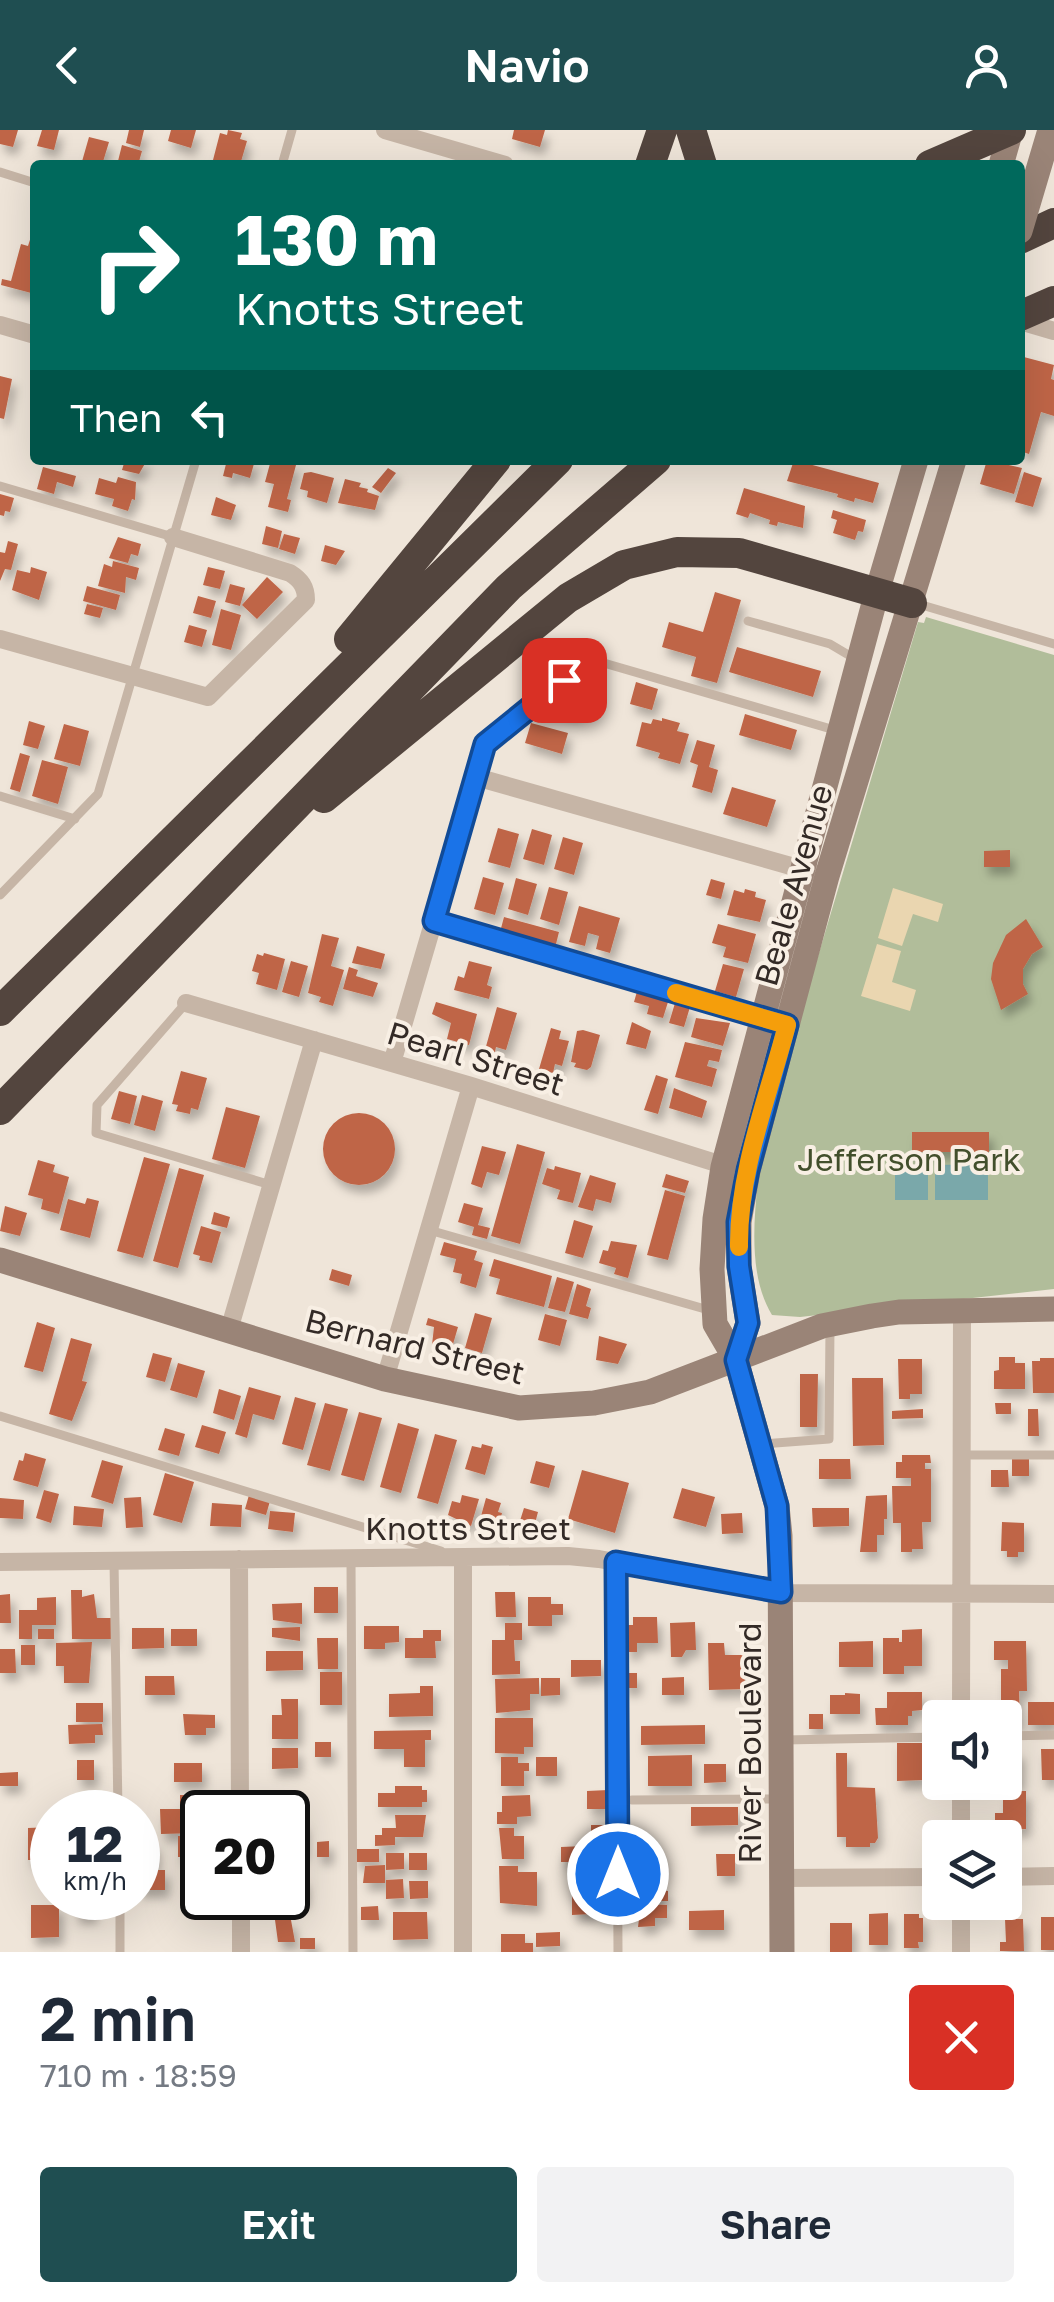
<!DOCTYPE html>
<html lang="en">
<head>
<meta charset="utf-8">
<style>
  :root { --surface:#fff; --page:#f2f2f3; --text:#1f2937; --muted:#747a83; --accent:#1f4e51 }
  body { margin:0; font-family:"Golos Text",sans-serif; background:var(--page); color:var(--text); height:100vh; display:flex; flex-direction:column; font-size:38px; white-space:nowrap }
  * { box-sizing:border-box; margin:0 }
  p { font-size:32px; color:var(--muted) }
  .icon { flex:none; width:55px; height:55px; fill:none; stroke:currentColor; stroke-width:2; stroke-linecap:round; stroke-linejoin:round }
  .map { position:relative; height:1822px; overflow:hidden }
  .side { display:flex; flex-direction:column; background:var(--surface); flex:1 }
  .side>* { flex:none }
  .top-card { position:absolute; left:30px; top:30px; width:995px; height:305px; border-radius:10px; box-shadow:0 10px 40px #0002; background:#00695c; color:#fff; overflow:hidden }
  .fabs { position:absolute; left:922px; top:1570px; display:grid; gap:20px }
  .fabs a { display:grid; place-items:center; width:100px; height:100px; border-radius:10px; background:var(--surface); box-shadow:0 10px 40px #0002; font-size:50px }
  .speed { position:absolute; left:30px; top:1660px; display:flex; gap:20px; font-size:50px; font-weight:700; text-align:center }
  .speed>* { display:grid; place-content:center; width:130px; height:130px; border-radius:50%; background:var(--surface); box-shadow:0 10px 40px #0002; line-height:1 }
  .speed small { font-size:25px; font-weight:400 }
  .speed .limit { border:5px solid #111; border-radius:15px; background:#fff; color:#111 }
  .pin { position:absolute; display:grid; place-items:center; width:85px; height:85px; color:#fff; margin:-42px; border-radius:20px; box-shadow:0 5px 15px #0006 }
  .me { position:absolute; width:110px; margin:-55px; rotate:0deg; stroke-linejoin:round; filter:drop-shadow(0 0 8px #0008) }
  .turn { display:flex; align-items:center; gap:35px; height:210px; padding:0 40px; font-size:45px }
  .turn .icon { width:130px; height:130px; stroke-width:2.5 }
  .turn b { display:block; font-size:70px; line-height:85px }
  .then { display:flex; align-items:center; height:95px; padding:0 40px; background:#0003; gap:20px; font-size:38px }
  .round { display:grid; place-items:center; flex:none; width:105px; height:105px; border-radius:10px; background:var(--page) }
  .headline { display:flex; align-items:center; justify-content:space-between; height:170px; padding:0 40px }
  h1 { font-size:60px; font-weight:600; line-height:75px }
  .button { display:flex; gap:20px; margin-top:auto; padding:20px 40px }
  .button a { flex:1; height:115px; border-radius:10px; background:var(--accent); color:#fff; font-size:40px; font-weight:600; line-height:115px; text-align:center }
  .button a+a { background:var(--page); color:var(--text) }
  header { display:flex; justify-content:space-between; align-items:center; height:130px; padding:0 40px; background:var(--accent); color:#fff; font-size:45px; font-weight:600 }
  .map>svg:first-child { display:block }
  .green { fill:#b1bd9a }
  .sand { fill:#ead6b0 }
  .water { fill:#7aa8aa }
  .building { fill:#bf6547; filter:url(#shadow) }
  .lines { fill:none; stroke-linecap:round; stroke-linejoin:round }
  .lane { stroke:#c6b5a6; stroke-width:9 }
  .street { stroke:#c6b5a6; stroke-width:18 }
  .secondary { stroke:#9a8477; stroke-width:25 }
  .highway { stroke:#53453e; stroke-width:30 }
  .secondary-bridge { stroke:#9a8477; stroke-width:25 }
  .route-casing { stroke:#114b97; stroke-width:25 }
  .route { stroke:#1a73e8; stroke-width:18 }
  .slow { stroke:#f59e0b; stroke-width:18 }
  .labels { text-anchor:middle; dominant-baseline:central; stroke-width:8; stroke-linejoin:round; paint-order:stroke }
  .street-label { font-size:32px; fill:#332a26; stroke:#f8efe4 }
  .park-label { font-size:32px; fill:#424f2c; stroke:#f8efe4 }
</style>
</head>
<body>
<header><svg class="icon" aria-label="back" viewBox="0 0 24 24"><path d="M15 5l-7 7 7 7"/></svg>Navio<svg class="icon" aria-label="person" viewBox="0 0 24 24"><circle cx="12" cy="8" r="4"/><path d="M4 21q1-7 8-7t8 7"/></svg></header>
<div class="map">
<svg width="1054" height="1822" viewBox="0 0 1054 1822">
  <defs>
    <filter id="shadow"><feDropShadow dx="4.5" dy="8" stdDeviation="5" flood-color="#0004"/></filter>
  </defs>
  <rect width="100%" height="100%" fill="#efe5d9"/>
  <path class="green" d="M926,487L1054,525V1159L800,1187L772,1185C743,1138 757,1063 763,1010L918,492L924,493Z"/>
  <path class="sand" d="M893,758L943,774L938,792L913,784L902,816L878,808Z
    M877,814L901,821L892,852L916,860L910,881L861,866Z"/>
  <path class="water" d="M988,1034V1070H935V1035Z
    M895,1035H928V1070H895Z"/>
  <path class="building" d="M0,0H18L13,17L0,14Z
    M42,0H59L54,20L37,16Z
    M129,0H144L140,17L126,13Z
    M171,0H196L191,18L168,11Z
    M228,0L242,3L240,9L247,11L240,35L213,30L220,3L227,5Z
    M514,0H545L540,17L512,9Z
    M89,7L109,12L102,35H81Z
    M122,15L142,21L138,35L118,31Z
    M35,94L33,155L35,164L1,155L2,149L11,151L21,114L28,116Z
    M1020,226L1054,235L1051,249L1054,250V286L1041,282L1029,324L1020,321Z
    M0,246L12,249L4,289L0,288Z
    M125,330H147L139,344L122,340Z
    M227,330H255L250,348L233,343L232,348L223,346Z
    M271,330L296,335L287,369L291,370L288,382L268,377L274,354L265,352Z
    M794,330L879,353L873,373L855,368L854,372L837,367L838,364L787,351Z
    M987,330L1022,338L1014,364L980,354Z
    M43,337L76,346L73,357L57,352L54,364L37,359Z
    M388,338L396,343L381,363L372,357Z
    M311,342L334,348L327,373L307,367L308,361L300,359L304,343Z
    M1024,342L1042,348L1033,377L1015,372Z
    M118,347L136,352L135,370L132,369L128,381L112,376L114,369L95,364L99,348L116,353Z
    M345,349L361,353L359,357L368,359L367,362L379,366L375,380L338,373Z
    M744,358L805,376L803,398L778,392L777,396L769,394L770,390L750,383L748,388L736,384Z
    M0,364L14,368L10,382L5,381L4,386L0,385Z
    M216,367L236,375L231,390L211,385Z
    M833,380L866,390L863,402L858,401L855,410L833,403L837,390L831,388Z
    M266,396L282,401L278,418L262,414Z
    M284,404L300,408L295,424L279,419Z
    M118,407L141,414L138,426L131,424L128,433L109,428Z
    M8,411L18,414L11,440L5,439L0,451V422L5,423Z
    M325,415L345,421L336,435L321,431Z
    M113,431L139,438L136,450L126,447L125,463L98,456L104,434L112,437Z
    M31,437L47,442L39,470L12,460L17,440L30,443Z
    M208,437L225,441L220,459L203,455Z
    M267,447L283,462L257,489L242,475Z
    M230,454L245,458L240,476L225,472Z
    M87,456L120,465L116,480L83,471Z
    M715,462L741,470L717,553L691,546L696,527L662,517L669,492L703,502Z
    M198,466L216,471L211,488L193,483Z
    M87,474L103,478L100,488L84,484Z
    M221,479L241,485L231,520L212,515Z
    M189,495L207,500L202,517L184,512Z
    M737,517L821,541L813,567L729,542Z
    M636,552L658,559L652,580L630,574Z
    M556,565L580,571L576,584L552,578Z
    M745,584L797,600L791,620L739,605Z
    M662,588L680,593L677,601L689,604L680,634L658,628L660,623L636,616L642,592L651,594L653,589L662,591Z
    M29,591L45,596L38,619L23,615Z
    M531,593L568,603L562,624L525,613Z
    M64,594L89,601L80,636L54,629Z
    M697,610L715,615L709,637L718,640L712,663L692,657L698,635L690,632Z
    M20,623L30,626L20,662L10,659Z
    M42,630L68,637L58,674L32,666Z
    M732,657L776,670L767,697L723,684Z
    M498,698L519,704L510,738L488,732Z
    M532,699L552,705L544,735L523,729Z
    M563,707L583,713L574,745L554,739Z
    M1010,720V737H984V721Z
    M483,747L504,753L495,785L474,779Z
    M516,748L537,754L528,785L508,779Z
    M711,749L725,753L721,769L706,765Z
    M549,757L568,762L559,795L540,789Z
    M745,759L756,762L755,767L766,770L760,792L727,785L734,760L744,763Z
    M579,776L620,788L610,823L596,819L599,806L588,803L585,816L569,812Z
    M504,787L559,802L555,818L500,802Z
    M1026,789L1043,817L1032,824L1023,839V854L1028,864L1001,880L991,849L993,833L1006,805Z
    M718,794L756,804L748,833L723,827L726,817L712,813Z
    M322,804L339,808L331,836L344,840L333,876L319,872L321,867L308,863Z
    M357,816L385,824L381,839L352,833Z
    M264,823L285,829L277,860L256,854L259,843L252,841L257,824L263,826Z
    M291,831L308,836L299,867L282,862Z
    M469,831L492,837L487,855L492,857L489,869L454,860L458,846L464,848Z
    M723,834L744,839L736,867L715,861Z
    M349,837L358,840L356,846L378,853L373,867L343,859Z
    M638,858L648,861L647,866L668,872L663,888L647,884L649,876L634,872Z
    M436,872L477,884L469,915L447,909L451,893L432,884Z
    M675,873L690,877L684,897L669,893Z
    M497,877L517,883L506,920L496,917L495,922L485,920Z
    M696,888L730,893L723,916L691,907Z
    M632,892L651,901L646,919L626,914Z
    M551,898L561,901L559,909L569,911L562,936L555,934L553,943L539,939Z
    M583,900L600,905L591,937L587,940L574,937L576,933L571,932L577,901Z
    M685,912L722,920L719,932L709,930L707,936L717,939L712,957L675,947Z
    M181,941L207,948L198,980L191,978L190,984L176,981L178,975L172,974Z
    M656,945L668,949L658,984L644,980Z
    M674,958L707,971L702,988L669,978Z
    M119,961L137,966L130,994L111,989Z
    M142,965L163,971L155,1001L134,995Z
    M226,977L260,986L245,1038L212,1029Z
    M323 1019a36 36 0 1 1 72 0a36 36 0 1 1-72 0Z
    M912,1002H989V1022H912Z
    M517,1014L545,1022L520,1114L491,1106Z
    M482,1016L506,1022L499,1045L487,1042L482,1058L471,1054Z
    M144,1027L170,1034L143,1128L117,1121Z
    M38,1030L55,1035L53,1042L69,1047L59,1084L41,1079L43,1069L28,1065Z
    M555,1036L581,1043L573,1073L557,1069L560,1060L542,1054L547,1038L554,1040Z
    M179,1038L204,1045L178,1138L153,1131Z
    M666,1044L689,1051L685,1063L662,1057Z
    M590,1045L616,1053L611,1073L596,1069L593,1081L578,1077Z
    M665,1060L685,1066L668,1130L647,1125Z
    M87,1068L99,1071L90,1108L60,1100L68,1069L85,1074Z
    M464,1073L483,1078L478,1095L490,1098L487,1109L472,1105L474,1097L458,1092Z
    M5,1076L27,1083L20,1106L0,1101Z
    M214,1082L230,1087L227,1098L211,1094Z
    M574,1090L593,1096L583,1128L565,1123Z
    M201,1096L221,1102L212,1133L199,1130L200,1126L193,1124Z
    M611,1111L637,1115L628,1148L614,1144L616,1138L599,1133L603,1120L608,1121Z
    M444,1112L477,1121L474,1130L483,1133L476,1158L460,1153L462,1144L453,1142L456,1129L440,1125Z
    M494,1129L552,1146L544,1177L496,1164L500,1149L489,1146Z
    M332,1139L352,1145L349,1156L329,1150Z
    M557,1147L574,1152L565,1182L548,1178Z
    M577,1154L591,1159L586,1176L591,1178L588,1189L569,1184Z
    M475,1183L492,1188L482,1223L465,1218Z
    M545,1184L567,1190L560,1216L538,1210Z
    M428,1188L458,1197L451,1221L432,1215L434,1197L426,1195Z
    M37,1192L55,1198L43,1242L24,1237Z
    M599,1206L627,1214L618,1234L596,1230Z
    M71,1208L92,1214L82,1251L87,1252L72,1291L49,1284Z
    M153,1223L172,1228L165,1252L146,1247Z
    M999,1227H1015V1233H1025V1259H994V1241L999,1240Z
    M1040,1228H1054V1263H1033L1032,1231H1040Z
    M898,1229H922V1264H910V1269H899Z
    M178,1233L205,1241L197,1268L170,1260Z
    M800,1244H818L817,1297H800Z
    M852,1248H883L884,1315L853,1316Z
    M249,1257L281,1266L274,1290L253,1284L247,1308L235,1304Z
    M219,1259L241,1266L234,1290L213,1283Z
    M295,1267L316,1273L303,1320L282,1314Z
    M325,1273L348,1279L330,1341L307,1335Z
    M995,1273H1011V1284H996Z
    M923,1279V1288L892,1289V1281Z
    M1028,1279H1038L1039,1306H1028Z
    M359,1282L382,1288L364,1351L341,1345Z
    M398,1293L419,1299L401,1363L380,1357Z
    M202,1295L226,1302L219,1324L195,1317Z
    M165,1298L185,1304L179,1326L158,1320Z
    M435,1304L457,1310L438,1374L417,1368Z
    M482,1314L493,1317L485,1345L465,1339L472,1316L481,1318Z
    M25,1323L46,1329L38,1357L13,1350L19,1330L23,1331Z
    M902,1325H930L931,1333H925V1339H931V1392H922L923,1419H912V1422H901V1393H893L892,1356H911V1348H896V1332H902Z
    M1012,1327H1029V1346H1012Z
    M819,1329H850L851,1349H819Z
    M102,1330L123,1336L113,1374L91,1367Z
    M536,1331L555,1336L549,1358L530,1353Z
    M582,1340L629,1353L615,1403L568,1389Z
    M991,1340H1008L1009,1357H991Z
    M165,1343L194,1352L182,1393L153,1385Z
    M682,1358L715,1367L706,1397L673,1388Z
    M44,1360L59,1364L51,1393L36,1388Z
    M249,1365L270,1371L266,1385L245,1379Z
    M462,1365L479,1369L471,1396L448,1385L452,1371L460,1373Z
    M887,1365V1389H884V1405H877V1422H860L866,1366Z
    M141,1367L143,1397L126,1398L124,1368Z
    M0,1368L24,1370L23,1389L0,1388Z
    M486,1368L501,1373L498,1382L502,1383L497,1402L478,1397Z
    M212,1373L242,1375L241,1397L210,1396Z
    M74,1376L104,1379L102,1397L73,1395Z
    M524,1378L538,1382L533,1401L518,1397Z
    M812,1378H849V1396L813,1397Z
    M270,1381L295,1383L293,1402L268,1399Z
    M742,1383L743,1403L722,1404L721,1384Z
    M1002,1392L1024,1393V1422H1018V1427H1007V1421H1001Z
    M314,1457H338V1483H314Z
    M71,1460H82V1467L94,1464L97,1488H111V1509H72Z
    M495,1462H515L516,1487H496Z
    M10,1464L11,1493H0V1465Z
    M56,1467V1495H32V1509H19V1480H37V1468Z
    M528,1467H551V1474H563V1485H552V1496H528Z
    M302,1473V1494L273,1490L272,1474Z
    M633,1487H657L658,1513H637V1522H626V1495H633Z
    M695,1492L696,1520H686L682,1527H671L670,1493Z
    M505,1493H522V1510H514L515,1531H520V1544L492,1545V1510H505Z
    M364,1496H399V1512L385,1513V1519H364Z
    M300,1497V1511L272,1507V1498Z
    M132,1498H164V1518L132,1519Z
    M38,1499H54V1509H38Z
    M171,1499H197V1516H171Z
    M922,1499V1536H904V1544H883V1508H899V1512H902V1500Z
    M423,1500H441V1511H435L436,1528H405V1508H423Z
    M317,1508H338V1539H318Z
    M873,1511V1537H839V1512Z
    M994,1511H1026L1027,1561H1019L1020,1594H1005V1588H1001V1539H1008V1530H994Z
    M92,1512L89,1553H64V1536H56V1513Z
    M708,1513H724L725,1525H744L745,1559L709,1560Z
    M21,1515H35V1535H21Z
    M0,1519H15L16,1543H0Z
    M266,1521H303V1540L266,1541Z
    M571,1530H601V1546L571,1547Z
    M320,1542H342V1575H320Z
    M623,1543H637V1558H623Z
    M145,1546H174L175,1565H145Z
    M684,1547V1565H662V1548Z
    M539,1548V1564H530V1580L496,1583L495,1549Z
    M541,1548H560V1565L541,1566Z
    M420,1556H433V1586L389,1587V1564L420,1563Z
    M887,1562H922V1580L912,1581V1586H908V1595H876L875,1578H887Z
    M845,1563L860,1564V1584H830V1565H845Z
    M281,1569H298V1609H272V1585H282Z
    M1028,1572H1054V1595H1028Z
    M76,1573H103V1592H76Z
    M183,1584L215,1585V1598H206V1605H185Z
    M809,1584H823V1599H809Z
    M495,1588H533V1617H524V1624L495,1623Z
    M102,1594L103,1605H95V1613L69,1614L68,1595Z
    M705,1595V1614L641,1615V1596Z
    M431,1600V1610H425V1637H404V1619H374V1601Z
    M315,1612H331V1627H315Z
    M897,1613H923V1650L897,1651Z
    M272,1618H298V1638L272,1639Z
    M1041,1619H1054V1650H1042Z
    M1005,1621H1020V1654H1005Z
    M836,1623H847V1657L875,1658L878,1708L875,1713H870V1717H846V1707H837Z
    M692,1625V1656H648V1626Z
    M501,1627H518V1633H529V1641H524V1656H501Z
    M536,1627H557V1646H536Z
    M77,1630H94V1650H77Z
    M174,1633H202V1652H174Z
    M704,1634H726V1652L704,1653Z
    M18,1642V1656H0V1643Z
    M395,1656H422V1660H427V1672H422V1677H378V1663H395Z
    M608,1660V1679H587V1661Z
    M1003,1661H1026V1699L995,1700V1683H1003Z
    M180,1665H205V1682L197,1683V1703L161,1704L160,1679H180Z
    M530,1665L531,1686L517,1687V1694H497V1682H502V1666Z
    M75,1675H102V1682H75Z
    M691,1677H738V1695L691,1696Z
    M395,1685H426L423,1707H395V1715L375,1716V1705H382V1698H396Z
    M288,1692H304V1723H288Z
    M591,1695H609V1712H591Z
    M52,1697V1730H28V1698Z
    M499,1698H514V1706H524V1729H502Z
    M178,1706H202V1727H178Z
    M329,1711V1727H317V1712Z
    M138,1713H155L156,1735H138Z
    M585,1716V1732H561V1717Z
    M633,1716L654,1717V1725H660V1739H654V1745H634V1739H631V1733H634Z
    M355,1719H379V1732H355Z
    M386,1723H404V1739L386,1740Z
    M409,1723H427V1740H409Z
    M716,1724H735V1746H717Z
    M385,1735V1753H363L365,1736Z
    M499,1736H518V1742H537V1776L500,1773Z
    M138,1740H165V1760H138Z
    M572,1747H591V1784L572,1785Z
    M288,1748H305V1770H288Z
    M403,1749L404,1768L386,1769V1750Z
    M409,1751H428V1768L410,1769Z
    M636,1757L668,1761V1771H636Z
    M75,1771H93V1786H75Z
    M641,1774L667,1775V1788H655V1796L638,1797Z
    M31,1775H59V1807L31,1808Z
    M378,1776L379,1790H361V1777Z
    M724,1780V1800H689V1781Z
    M393,1782H427L428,1809L393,1810Z
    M888,1783V1815H869V1784Z
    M904,1784H919V1788H923V1812H918L919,1818H904Z
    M1041,1787H1054V1820H1041Z
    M1005,1789H1023L1024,1821H1000V1812H1006Z
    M275,1790H291L295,1812H278Z
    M830,1793H852V1822H830Z
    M560,1802V1816L536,1817V1803Z
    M501,1804H525V1813H533V1822H501Z
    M300,1808H315V1819H300Z"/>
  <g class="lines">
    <path class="lane" d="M282,35L292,0
      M0,42L35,53
      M0,356L173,407
      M915,473L1054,514
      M748,491L830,514L857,530
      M476,647L485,614L590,529L838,601
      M0,666L75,689
      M0,765L98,664L196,330
      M435,792L760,887
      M186,873L97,975L96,1003L271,1055
      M429,1100L712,1181
      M0,1286L441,1421
      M761,1314L829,1309L830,1197
      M962,1325H1054
      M351,1430L353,1822
      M114,1431L118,1682
      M616,1432L618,1822
      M1005,1606L1054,1605
      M784,1610L940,1607
      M632,1670L778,1669
      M120,1768V1822"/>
    <path class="street" d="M385,0L505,35
      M1020,191L1054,201
      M0,195L35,205
      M0,509L208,567L306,470C306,457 301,450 290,443L173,407
      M186,873L471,956L732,1038
      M392,933L476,647L812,742
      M229,1200L314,910
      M385,1249L471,956
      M463,1428V1822
      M239,1429L240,1682
      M0,1432L568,1426L599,1429L781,1463L1054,1464
      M961,1588L962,1180
      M961,1652V1708
      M1005,1747L1054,1746
      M781,1748L940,1747
      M241,1768V1822
      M961,1772V1822"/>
    <path class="secondary" d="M1001,35L1011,0
      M0,1130L385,1249L519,1278L594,1273L650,1262L822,1196L872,1186L899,1182L1054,1179
      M736,1230L748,1193L739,1137V1092L748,1041L827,746L954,330
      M782,1822L780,1406L777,1376L736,1230L715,1194L712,1139L715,1089L723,1037L877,462L916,330"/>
    <path class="highway" d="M691,0L702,35
      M650,35L662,0
      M930,35L1011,0
      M1020,109L1054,93
      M1020,186L1054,171
      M349,509L496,330
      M324,668L568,468L624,435L677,422L739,423L912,473
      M0,881L558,330
      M0,980L509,457L656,330"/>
    <path class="secondary-bridge" d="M1020,101L1050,0"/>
  </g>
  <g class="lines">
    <g class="route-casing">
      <path id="route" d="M564,550L485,614L434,791L787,895L748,1040L738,1092L739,1136L748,1193L736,1230L777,1376L781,1462L616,1432L618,1744"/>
    </g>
    <use href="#route" class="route"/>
    <path class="slow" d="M676,863L787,895C768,967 738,1042 739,1117"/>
  </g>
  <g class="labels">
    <g class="street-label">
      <text transform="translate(793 755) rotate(-74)">Beale Avenue</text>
      <text transform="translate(476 928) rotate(17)">Pearl Street</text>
      <text transform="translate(415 1216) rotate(14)">Bernard Street</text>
      <text x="468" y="1398">Knotts Street</text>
      <text transform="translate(749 1613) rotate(-90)">River Boulevard</text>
    </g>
    <g class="park-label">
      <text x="909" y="1029">Jefferson Park</text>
    </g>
  </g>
</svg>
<div class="fabs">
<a><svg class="icon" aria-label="sound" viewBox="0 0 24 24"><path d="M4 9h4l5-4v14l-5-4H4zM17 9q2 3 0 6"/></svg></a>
<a><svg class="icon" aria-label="layers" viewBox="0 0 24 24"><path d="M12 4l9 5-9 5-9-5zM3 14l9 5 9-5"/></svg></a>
</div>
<div class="speed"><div>12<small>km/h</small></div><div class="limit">20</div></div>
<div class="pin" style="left:564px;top:550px;background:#d93025"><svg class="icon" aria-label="arrive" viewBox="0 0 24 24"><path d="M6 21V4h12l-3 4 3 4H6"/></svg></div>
<svg class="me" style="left:618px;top:1744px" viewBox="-20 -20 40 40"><circle r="17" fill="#1a73e8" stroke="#fff" stroke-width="3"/><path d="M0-11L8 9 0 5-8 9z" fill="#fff"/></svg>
<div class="top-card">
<div class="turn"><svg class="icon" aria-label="right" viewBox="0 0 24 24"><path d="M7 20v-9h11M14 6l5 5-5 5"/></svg><div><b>130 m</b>Knotts Street</div></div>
<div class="then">Then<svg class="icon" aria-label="left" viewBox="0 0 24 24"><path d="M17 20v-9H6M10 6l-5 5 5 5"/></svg></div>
</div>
</div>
<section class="side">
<div class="headline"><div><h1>2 min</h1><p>710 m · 18:59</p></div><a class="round" style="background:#d93025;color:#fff"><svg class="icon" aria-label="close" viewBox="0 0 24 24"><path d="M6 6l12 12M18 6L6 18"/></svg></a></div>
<div class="button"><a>Exit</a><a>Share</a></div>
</section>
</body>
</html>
